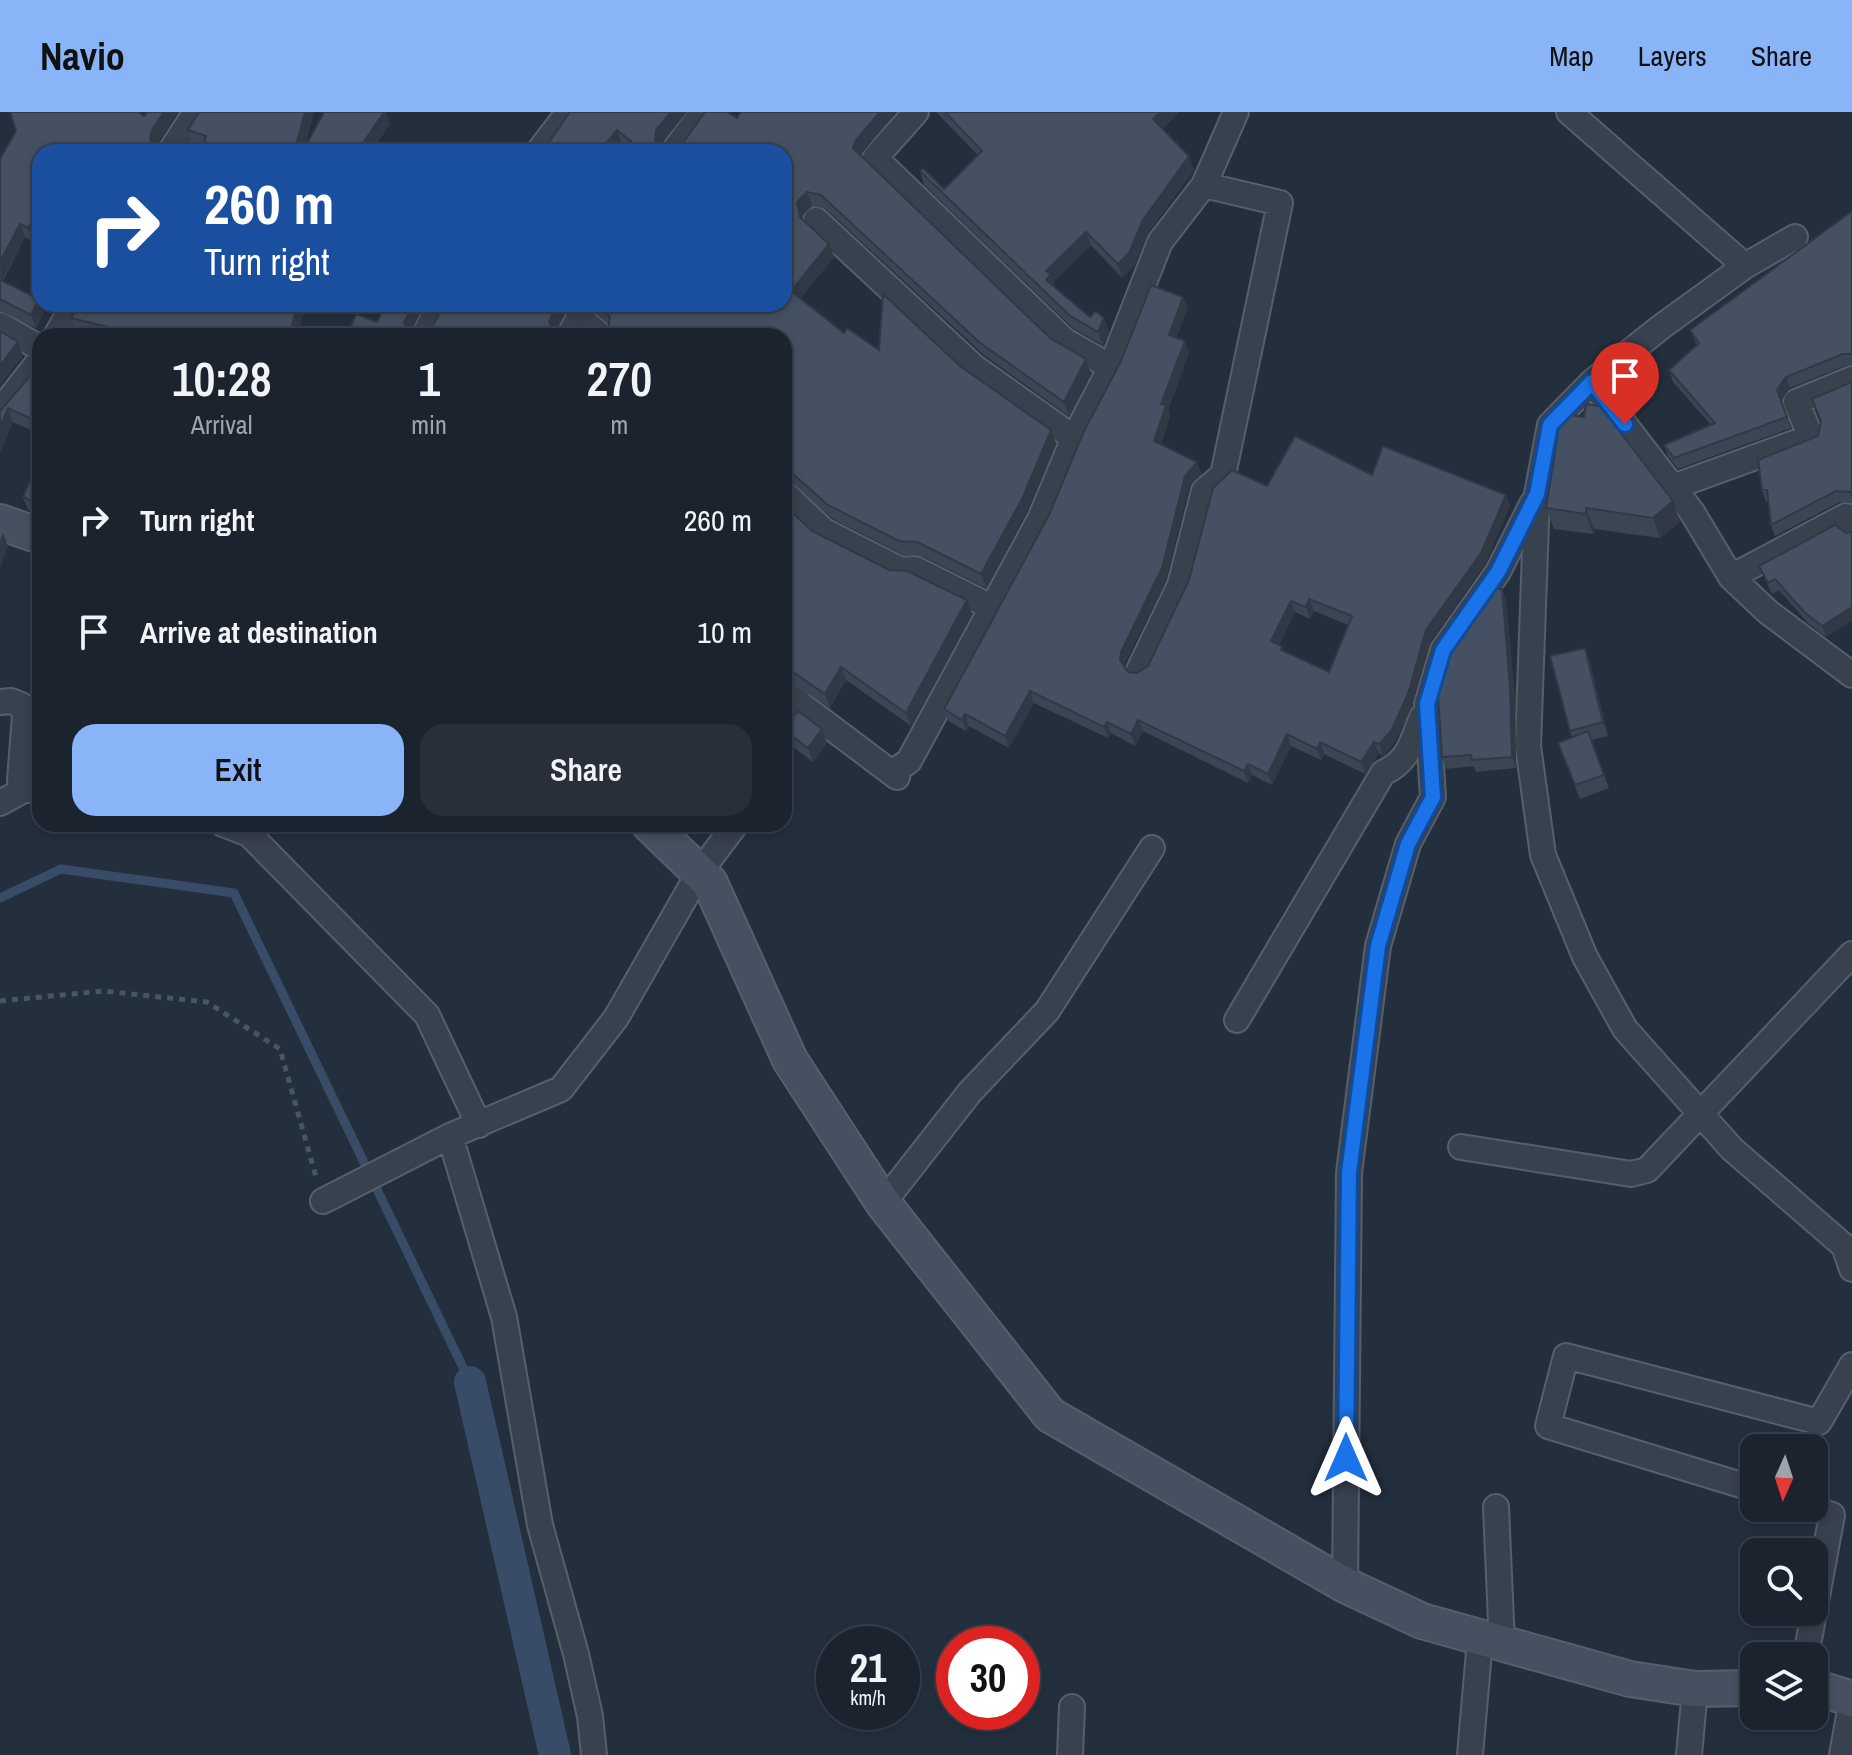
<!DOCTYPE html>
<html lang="en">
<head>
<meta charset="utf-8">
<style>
  :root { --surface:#1b232e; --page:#282f3a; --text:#f1f3f6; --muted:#a0a4aa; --line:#39404a; --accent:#8ab4f8 }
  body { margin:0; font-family:"Archivo Narrow",sans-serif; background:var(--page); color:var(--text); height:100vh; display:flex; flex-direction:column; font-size:30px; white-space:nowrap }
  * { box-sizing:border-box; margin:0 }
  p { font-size:26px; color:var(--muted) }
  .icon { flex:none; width:44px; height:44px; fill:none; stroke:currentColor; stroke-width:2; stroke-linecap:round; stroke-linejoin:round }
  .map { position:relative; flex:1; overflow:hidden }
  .side { position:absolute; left:32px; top:216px; width:760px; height:504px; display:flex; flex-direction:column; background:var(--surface); border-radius:24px; box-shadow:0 4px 12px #0003,0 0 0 2px var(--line) }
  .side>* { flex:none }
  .banner { position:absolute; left:32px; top:32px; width:760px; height:168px; border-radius:24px; box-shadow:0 4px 12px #0003,0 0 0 2px var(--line); background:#1a4fa0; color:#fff; overflow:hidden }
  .needle { width:52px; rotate:183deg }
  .fabs { position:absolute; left:1740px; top:1322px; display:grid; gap:16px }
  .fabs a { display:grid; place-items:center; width:88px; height:88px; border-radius:16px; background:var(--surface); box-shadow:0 4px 12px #0003,0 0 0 2px var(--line); font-size:40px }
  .speed { position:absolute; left:816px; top:1514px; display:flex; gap:16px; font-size:40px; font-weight:700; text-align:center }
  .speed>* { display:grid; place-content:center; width:104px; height:104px; border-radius:50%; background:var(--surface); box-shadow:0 4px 12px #0003,0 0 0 2px var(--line); line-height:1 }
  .speed small { font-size:20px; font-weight:400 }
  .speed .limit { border:12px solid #d22; background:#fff; color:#111 }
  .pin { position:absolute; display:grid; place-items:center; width:68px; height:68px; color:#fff; margin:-82px -34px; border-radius:50% 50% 50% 0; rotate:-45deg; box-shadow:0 0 8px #0007 }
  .pin .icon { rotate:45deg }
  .me { position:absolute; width:88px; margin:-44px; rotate:0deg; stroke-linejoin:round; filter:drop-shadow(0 0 6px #0008) }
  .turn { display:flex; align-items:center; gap:28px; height:168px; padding:0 40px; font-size:36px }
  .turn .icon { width:104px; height:104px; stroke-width:2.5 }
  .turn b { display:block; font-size:56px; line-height:68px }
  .eta { display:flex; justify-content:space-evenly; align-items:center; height:136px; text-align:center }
  .eta b { font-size:48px; font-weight:600; line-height:56px }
  .primary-button { display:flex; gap:16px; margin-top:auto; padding:16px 40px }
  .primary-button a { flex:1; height:92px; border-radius:24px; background:var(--accent); color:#111; font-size:32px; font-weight:600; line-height:92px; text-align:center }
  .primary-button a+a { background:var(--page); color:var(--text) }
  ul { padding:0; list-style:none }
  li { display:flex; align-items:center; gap:24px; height:112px; padding:0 40px }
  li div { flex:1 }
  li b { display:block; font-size:30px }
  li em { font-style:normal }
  header { display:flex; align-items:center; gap:48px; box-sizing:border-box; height:112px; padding:0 40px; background:var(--accent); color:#111 }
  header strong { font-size:38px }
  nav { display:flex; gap:44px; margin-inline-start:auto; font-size:28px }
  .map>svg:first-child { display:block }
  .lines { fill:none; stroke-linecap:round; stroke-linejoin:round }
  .stream { stroke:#394c67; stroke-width:9 }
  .canal { stroke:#394c67; stroke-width:32 }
  .street-casing { stroke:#565f6c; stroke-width:28 }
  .secondary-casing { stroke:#565f6c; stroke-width:38 }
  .path { stroke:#44595c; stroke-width:5; stroke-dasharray:6 6; stroke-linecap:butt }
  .street { stroke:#38414e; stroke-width:24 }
  .secondary { stroke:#465061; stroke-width:34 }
  .wall { fill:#3b4654; fill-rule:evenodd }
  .shaded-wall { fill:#303945 }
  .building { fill:#455162; stroke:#303945; stroke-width:2; fill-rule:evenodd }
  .route-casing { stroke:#114b97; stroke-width:20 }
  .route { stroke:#1a73e8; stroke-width:14 }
</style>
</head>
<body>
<header>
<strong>Navio</strong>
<nav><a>Map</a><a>Layers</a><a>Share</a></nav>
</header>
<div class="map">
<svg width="1852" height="1643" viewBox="0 0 1852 1643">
  <rect width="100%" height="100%" fill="#242f3e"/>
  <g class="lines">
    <path class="stream" d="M0,786L61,757L234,781L470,1270"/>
    <path class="canal" d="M470,1270L555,1643"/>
    <g class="street-casing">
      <path id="street" d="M916,0L875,46L1065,229L1111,255
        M1569,0L1745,154
        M170,40L196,0
        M538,40L569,0
        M673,40L703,0
        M816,108L974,255L1074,326
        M1795,125L1745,154L1661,215L1592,270L1550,313L1537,382L1528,634L1543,743L1585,845L1625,917L1732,1037L1844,1134L1852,1157
        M0,213L40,236
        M56,224L74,192
        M424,224L440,192
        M569,224L579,205L601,224
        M1592,270L1692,400L1731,465L1768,500L1852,563
        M0,299L40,248
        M1673,375L1811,325L1796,290L1852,267
        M784,381L824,419L901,458L915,457L991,495
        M1731,465L1846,404L1852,417
        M1139,558L1180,473L1204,379L1223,363L1280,91L1204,73
        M784,580L897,665L899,656L909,649L1040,407L1074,326L1111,255L1160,130L1204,73L1236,0
        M0,590L11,589L21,593L25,603L20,669L24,678
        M784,617L798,589
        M0,691L24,678H38
        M223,712L249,722L427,903L479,1013
        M1237,908L1383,661C1409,649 1412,630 1422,605
        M450,1024L504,1205L540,1413L576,1542L590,1604L594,1643
        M1461,1035L1631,1062L1647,1058L1852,842
        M323,1089L450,1024L561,977L616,906L699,761L736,712
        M883,1091L970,980L1047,899L1152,736
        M1754,1377L1548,1314L1566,1244L1819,1310L1852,1253
        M1496,1395L1502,1533
        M1345,1473L1349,1061L1378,834L1408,732L1433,685L1427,592L1443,538L1498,460L1532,392
        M1806,1544L1832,1403L1811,1396
        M1070,1643L1072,1595
        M1470,1643L1480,1528
        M1689,1643L1695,1577
        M1842,1643L1852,1587"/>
    </g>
    <g class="secondary-casing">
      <path id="secondary" d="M0,410L40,424
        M649,712L710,771L790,948L883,1091L1050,1303L1345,1473L1422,1509L1630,1567L1695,1577L1754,1576
        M1814,1575L1852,1587"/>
    </g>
    <path class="path" d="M0,889L103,879L207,890L280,937L316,1065"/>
    <use href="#street" class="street"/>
    <use href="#secondary" class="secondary"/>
  </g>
  <path class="wall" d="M148,0H178L157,32L155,40H40L33,130L25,125L3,169L40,192L44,200L36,216L0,199V47L16,19L144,4Z
    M199,0H314L304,37L386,2L390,12L371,40L203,35L193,32L188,18Z
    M570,0H687L661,32L660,37L664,40H632L622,32L615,40H536L545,36Z
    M741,0H896L860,44L1050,226L1091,261L1069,304L984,243L826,97L812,94L802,104V107L829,132L834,145L800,186L844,221L879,238L960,254L1056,331L1026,401L986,476L922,444L904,443L833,407L788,367H784V224L608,220L609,213L589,194L577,192H784L680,35L737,6Z
    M936,0H1179L1163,16L1194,58L1148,121L1134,154L1122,166L1091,133L1053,170L1056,176L1090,205L1104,206L1109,220L1103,233L1074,217L924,73L920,59L944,77L978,43Z
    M1852,99V253H1847L1790,276L1781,289L1791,316L1678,357L1668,344L1664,333L1711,313L1673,270L1669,258L1697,233L1690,218Z
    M305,192L298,224H96L76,219L71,206Z
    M1188,196L1176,226L1189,241L1168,298L1170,304L1161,332L1197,350L1201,362L1189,375L1166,468L1125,551V556L1128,560L1137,561L1148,554L1267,374L1372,363L1506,383L1510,394L1485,452L1430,530L1412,594L1395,630L1383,644L1379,641L1365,662L1324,642L1321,648L1291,634L1272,673L1252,663L1248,671L1143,619L1135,634L1111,621L1108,626L1034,591L1009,636L969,614L966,619L948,609L944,597ZM1314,499L1348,513L1329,560L1284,539L1282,534L1279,533L1295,500L1310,507Z
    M40,252V322L13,310L0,340L1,299Z
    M1852,270V391L1840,390L1775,424L1771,413L1769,389L1766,390L1762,378L1818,324Z
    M1561,302L1680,410L1660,426L1594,417L1593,422L1554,417L1546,396Z
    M40,345V404L28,398L23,385Z
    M784,393L812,419L972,502L911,614L846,568L830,596L784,566Z
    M1846,421L1826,525L1808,511L1779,478L1772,482L1759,454Z
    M1502,477L1506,488L1515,586L1516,656L1476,660L1474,654L1446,657L1442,645Z
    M1585,536L1590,550L1608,624L1591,628L1609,676L1580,687L1558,631L1572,625L1570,619Z
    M784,616L827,631L813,650L788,631L784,620Z"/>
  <path class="shaded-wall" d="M164,0H178L157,32L155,40H151L150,26L152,18Z
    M305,0H314L303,40L296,34Z
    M380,0H388L386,2L390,12L371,40H357Z
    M671,0H687L661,32L660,40L655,33L656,18Z
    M880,0H896L861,42L858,49L853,36L856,28Z
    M1160,0H1179L1158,20L1153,7Z
    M617,18L622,32L615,40H599Z
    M1189,44L1194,58L1148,121L1134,154L1122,166L1118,152L1143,108Z
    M807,80L812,94L802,104L805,118L797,90Z
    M40,97V119L33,130L28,116Z
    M20,112L25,125L3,166L1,179L0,150Z
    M1086,120L1091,133L1053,170L1056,176L1046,168V159Z
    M829,132L834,145L796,192L791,179Z
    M1183,185L1188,196L1173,235L1169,223Z
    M39,187L44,200L36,216L31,203Z
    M297,192H305L298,224H290Z
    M413,192H425L409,224L404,211Z
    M557,192H572L566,198L554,224L549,210Z
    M1104,206L1109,220L1103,233L1098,220Z
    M1185,229L1189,241L1168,298L1170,304L1158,340L1154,329L1161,292Z
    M18,230L23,244L0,274V254Z
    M1086,247L1091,261L1069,304L1064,290Z
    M1786,265L1790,276L1781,289L1777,278Z
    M8,296L13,310L0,340V315Z
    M1051,318L1056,331L1026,401L986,476L981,462Z
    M1197,350L1201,362L1189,375L1166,468L1125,551L1124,560L1120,548L1121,540L1185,364Z
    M1506,383L1510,394L1485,452L1430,530L1412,594L1395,630L1383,644L1379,632L1426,518Z
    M1673,389L1680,410L1660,426L1653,406Z
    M1586,396L1594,417L1593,422L1586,402Z
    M3,421L8,434L0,456V429Z
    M1502,477L1506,488L1515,586L1516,656L1512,645Z
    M1309,487L1314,499L1310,507L1306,495Z
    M967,488L972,502L911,614L906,601Z
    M1291,489L1295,500L1275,540L1271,529Z
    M1852,495V509L1826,525L1822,514Z
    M1585,536L1590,550L1608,624L1603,610Z
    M841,555L846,568L830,596L825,582Z
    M1030,579L1034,591L1009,636L1005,624Z
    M965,602L969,614L966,619L962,608Z
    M1138,608L1143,619L1135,634L1131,622Z
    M1107,610L1111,621L1108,626L1104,615Z
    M822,617L827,631L813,650L808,636Z
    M1287,622L1291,634L1272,673L1268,662Z
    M1320,630L1324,642L1321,648L1317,637Z
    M1374,630L1379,641L1365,662L1361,650Z
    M1248,652L1252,663L1248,671L1244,659Z"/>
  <path class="building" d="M10,0H138L144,4L148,0H164L152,18L150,26L154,36L151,40H40V97L28,116L20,112L0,150V47L16,19Z
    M199,0H305L296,34L304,37L324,0H384L357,40H202L206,24L188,18Z
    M570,0H671L656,18L655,33L664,40H644L617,18L599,40H536L545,36Z
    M705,0H727L737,6L741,0H880L856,28L853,36L1050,226L1086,247L1064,290L979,230L821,83L807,80L797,90L800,105L829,132L791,179L844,221L847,216L879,238L883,182L960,254L1051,318L1022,387L981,462L917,430L899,429L828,393L784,354V224H597L608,220L610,205L596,192H784V40H668L680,35Z
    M945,0H1160L1153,7L1189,44L1143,108L1129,141L1118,152L1086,120L1046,159L1051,162L1046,168L1090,205L1096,199L1104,206L1098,220L1069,203L920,59L923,56L944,77L982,39Z
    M1852,99V242H1843L1786,265L1777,278L1787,305L1674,346L1664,333L1715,311L1669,258L1699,231L1690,218Z
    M0,168L39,187L31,203L0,187Z
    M1151,173L1183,185L1169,223L1185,229L1161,292L1166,293L1154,329L1197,350L1185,364L1162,456L1121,540L1120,548L1128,560L1137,561L1148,554L1189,468L1213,376L1232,358L1267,374L1295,324L1372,363L1383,334L1506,383L1481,441L1426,518L1408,582L1391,619L1379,632L1374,630L1361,650L1320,630L1317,637L1287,622L1268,662L1248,652L1244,659L1138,608L1131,622L1107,610L1104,615L1030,579L1005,624L965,602L962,608L944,597L1049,403L1083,321L1121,249ZM1309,487L1352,504L1329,560L1281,538L1282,534L1271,529L1291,489L1306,495Z
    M79,192H297L290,224H146L71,206Z
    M385,192H413L404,211L413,224H347L356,202L377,210Z
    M445,192H557L549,210L556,223H571L579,215L592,224H414L428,222Z
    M0,219L18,230L0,254Z
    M40,252V311L8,296L0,315V299Z
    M1852,270V383L1850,380L1836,379L1771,413L1767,378H1762L1758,348L1818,324L1821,309L1812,287Z
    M1586,292L1600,294L1673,389L1653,406L1586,396V402L1546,396L1561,302L1584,305Z
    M40,345V393L23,385Z
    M784,393L812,419L889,458L907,459L967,488L906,601L841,555L825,582L784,554Z
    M1835,413L1846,421L1852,420V495L1822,514L1804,500L1775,467L1768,471L1759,454Z
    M1493,476L1502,477L1510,575L1512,645L1472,648L1471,643L1442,645L1438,582L1452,533Z
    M40,532V546H37Z
    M1585,536L1603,610L1570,619L1550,544Z
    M798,599L822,617L808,636L784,618V616Z
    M1588,619L1604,663L1575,673L1558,631Z"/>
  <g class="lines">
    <g class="route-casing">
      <path id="route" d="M1346,1346L1349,1061L1378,834L1408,732L1433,685L1427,592L1443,538L1498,460L1537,382L1550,313L1592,270L1625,312"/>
    </g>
    <use href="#route" class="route"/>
  </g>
</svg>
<div class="fabs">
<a><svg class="needle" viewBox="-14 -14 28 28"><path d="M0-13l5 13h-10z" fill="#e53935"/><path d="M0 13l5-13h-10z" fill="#a0a4aa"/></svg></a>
<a><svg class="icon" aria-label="search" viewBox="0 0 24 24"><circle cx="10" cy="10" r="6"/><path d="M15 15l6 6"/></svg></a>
<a><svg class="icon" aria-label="layers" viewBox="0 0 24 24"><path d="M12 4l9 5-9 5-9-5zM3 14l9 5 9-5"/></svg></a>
</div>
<div class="speed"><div>21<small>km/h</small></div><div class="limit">30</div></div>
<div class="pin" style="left:1625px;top:312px;background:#d93025"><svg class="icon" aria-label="arrive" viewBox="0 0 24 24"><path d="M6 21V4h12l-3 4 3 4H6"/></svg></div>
<svg class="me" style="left:1346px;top:1346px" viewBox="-20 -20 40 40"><path d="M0-17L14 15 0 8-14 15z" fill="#1a73e8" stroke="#fff" stroke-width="4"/></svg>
<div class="banner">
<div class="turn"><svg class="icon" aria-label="right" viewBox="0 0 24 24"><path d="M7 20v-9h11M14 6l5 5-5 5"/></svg><div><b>260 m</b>Turn right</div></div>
</div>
<section class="side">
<div class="eta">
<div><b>10:28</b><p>Arrival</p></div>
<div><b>1</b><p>min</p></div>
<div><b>270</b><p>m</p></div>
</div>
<ul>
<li><svg class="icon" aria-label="right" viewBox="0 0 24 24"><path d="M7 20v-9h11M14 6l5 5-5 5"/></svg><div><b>Turn right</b></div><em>260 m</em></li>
<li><svg class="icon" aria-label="arrive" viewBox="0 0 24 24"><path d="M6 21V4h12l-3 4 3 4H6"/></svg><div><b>Arrive at destination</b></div><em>10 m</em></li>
</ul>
<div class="primary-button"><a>Exit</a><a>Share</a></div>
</section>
</div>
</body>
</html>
